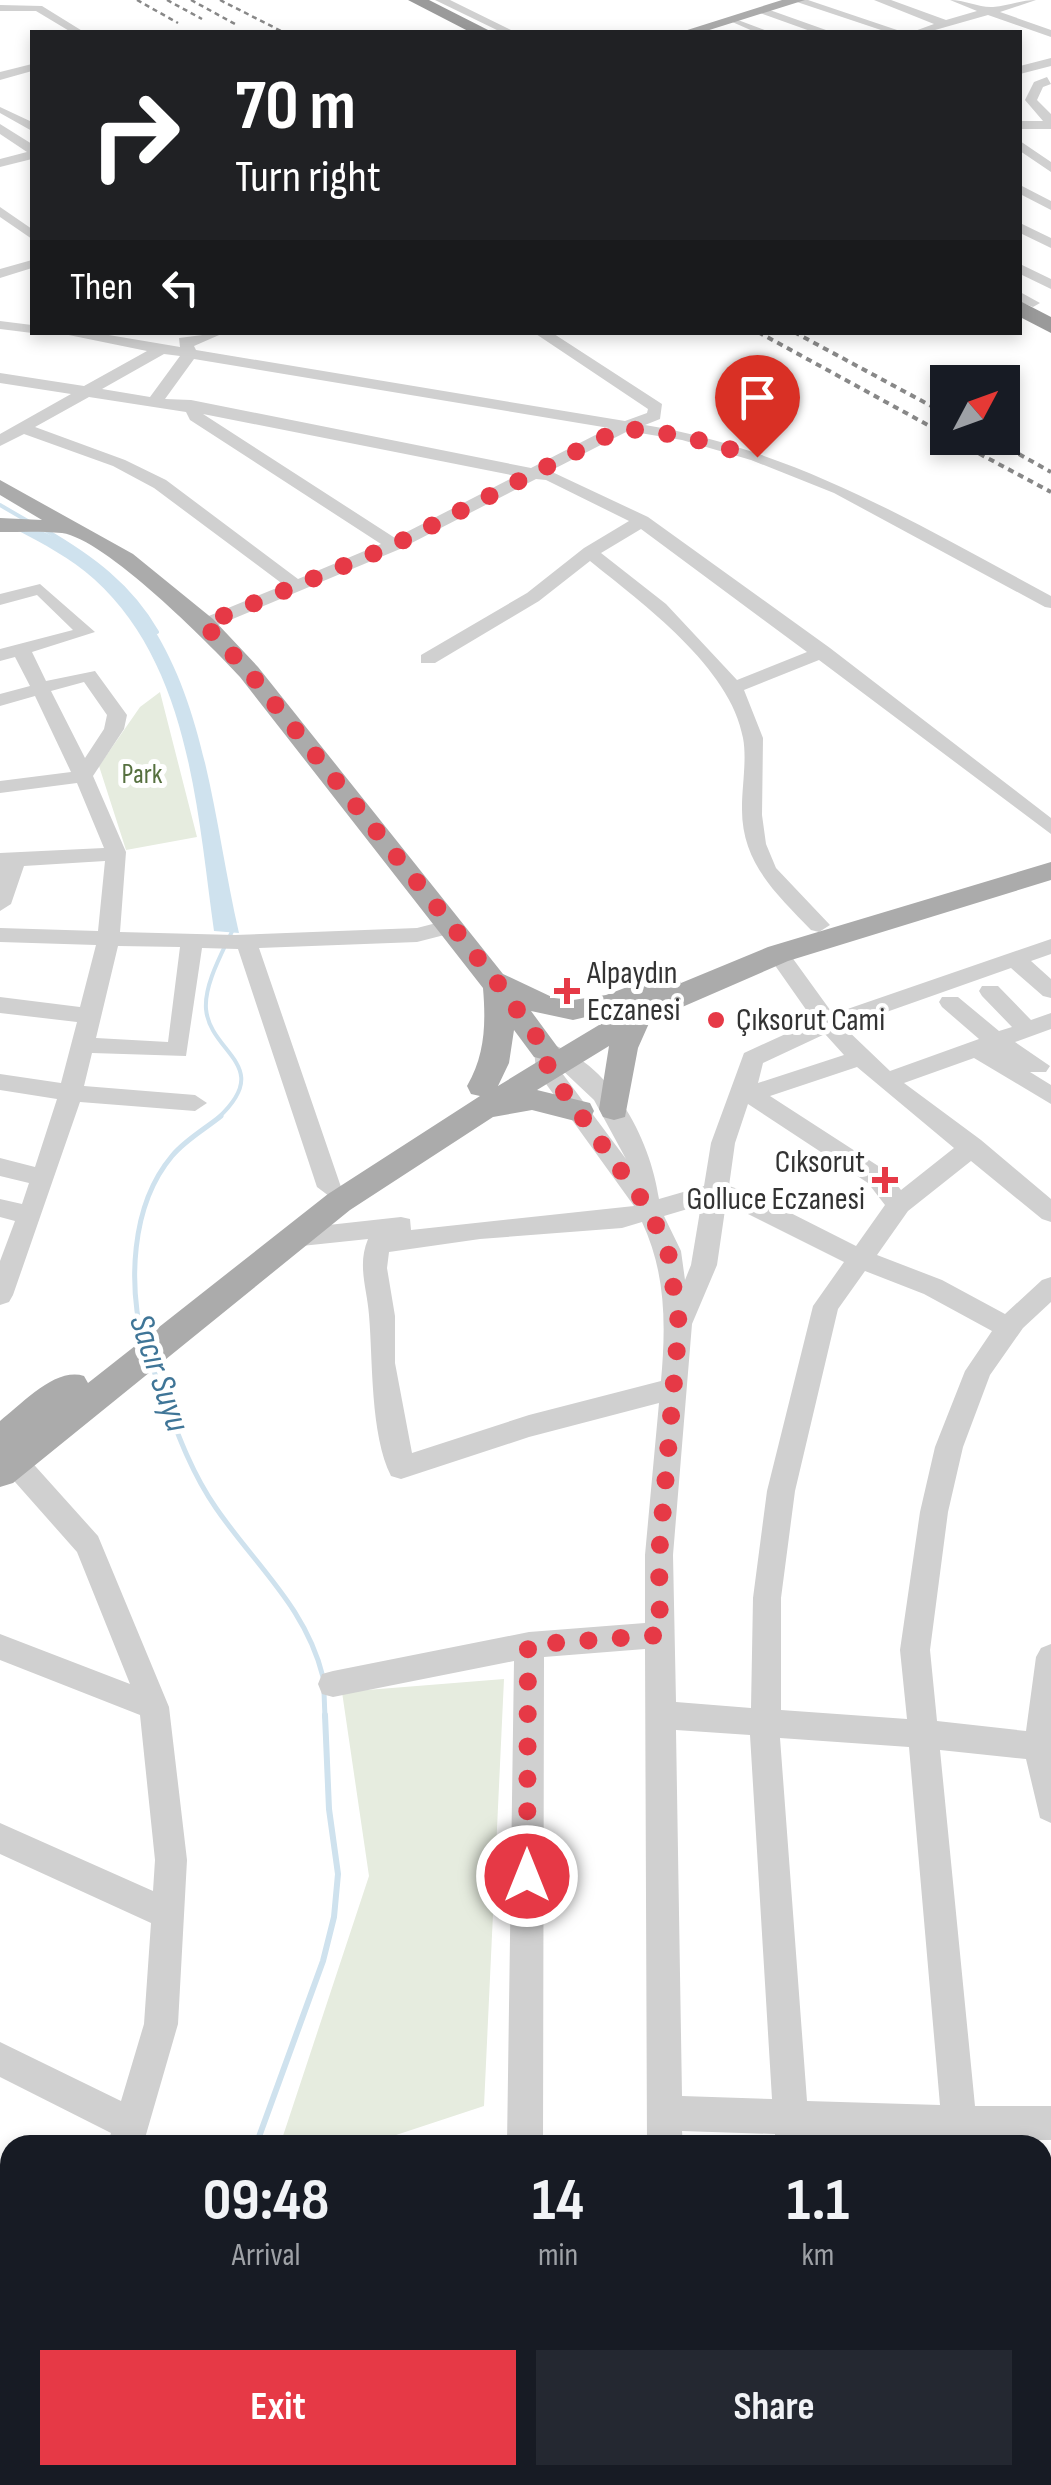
<!DOCTYPE html>
<html lang="en">
<head>
<meta charset="utf-8">
<style>
  :root { --surface:#171b24; --page:#242831; --text:#f1f3f6; --muted:#9ea1a6; --accent:#e63946 }
  body { margin:0; font-family:"Sofia Sans Condensed",sans-serif; background:var(--page); color:var(--text); height:100vh; display:flex; flex-direction:column; font-size:38px; white-space:nowrap }
  * { box-sizing:border-box; margin:0 }
  p { font-size:32px; color:var(--muted) }
  .icon { flex:none; width:55px; height:55px; fill:none; stroke:currentColor; stroke-width:2; stroke-linecap:round; stroke-linejoin:round }
  .map { position:relative; flex:1; overflow:hidden }
  .drawer { position:absolute; left:0px; top:2135px; width:1052px; height:350px; display:flex; flex-direction:column; background:var(--surface); border-radius:30px 30px 0 0; box-shadow:0 5px 15px #0003 }
  .drawer>* { flex:none }
  .banner { position:absolute; left:30px; top:30px; width:992px; height:305px; border-radius:0px; box-shadow:0 5px 15px #0003; background:#202124; color:#fff; overflow:hidden }
  .needle { width:65px; rotate:49deg }
  .fabs { position:absolute; left:930px; top:365px; display:grid; gap:20px }
  .fabs a { display:grid; place-items:center; width:90px; height:90px; border-radius:0px; background:var(--surface); box-shadow:0 5px 15px #0003; font-size:50px }
  .pin { position:absolute; display:grid; place-items:center; width:85px; height:85px; color:#fff; margin:-102px -42px; border-radius:50% 50% 50% 0; rotate:-45deg; box-shadow:0 0 10px #0007 }
  .pin .icon { rotate:45deg }
  .me { position:absolute; width:110px; margin:-55px; rotate:0deg; stroke-linejoin:round; filter:drop-shadow(0 0 8px #0008) }
  .turn { display:flex; align-items:center; gap:35px; height:210px; padding:0 40px; font-size:45px }
  .turn .icon { width:130px; height:130px; stroke-width:2.5 }
  .turn b { display:block; font-size:70px; line-height:85px }
  .then { display:flex; align-items:center; height:95px; padding:0 40px; background:#0003; gap:20px; font-size:38px }
  .eta { display:flex; justify-content:space-evenly; align-items:center; height:170px; text-align:center }
  .eta b { font-size:60px; font-weight:700; line-height:70px }
  .button { display:flex; gap:20px; margin-top:auto; padding:20px 40px }
  .button a { flex:1; height:115px; border-radius:0px; background:var(--accent); color:#fff; font-size:40px; font-weight:700; line-height:115px; text-align:center }
  .button a+a { background:var(--page); color:var(--text) }
  .map>svg:first-child { display:block }
  .green { fill:#e6ecdf }
  .water { fill:#cfe2ee }
  .lines { fill:none; stroke-linecap:round; stroke-linejoin:round }
  .stream-far2 { stroke:#cfe2ee; stroke-width:4 }
  .stream-far1 { stroke:#cfe2ee; stroke-width:5 }
  .stream { stroke:#cfe2ee; stroke-width:6 }
  .minor { fill:#d0d0d0; fill-rule:evenodd }
  .major { fill:#ababab; fill-rule:evenodd }
  .highway { fill:#9a9a9a; fill-rule:evenodd }
  .rail-far1 { stroke:#888; stroke-width:2.5; stroke-dasharray:5 4; stroke-linecap:butt }
  .rail { stroke:#888; stroke-width:4; stroke-dasharray:6 5; stroke-linecap:butt }
  .route { stroke:#e63946; stroke-width:18; stroke-dasharray:0 32.4 }
  .poi-dot { fill:#e63946; stroke:#fff; stroke-width:4 }
  .labels { text-anchor:middle; dominant-baseline:central; stroke-width:10; stroke-linejoin:round; paint-order:stroke }
  .far-park-label { font-size:28px; fill:#56703f; stroke:#fff }
  .poi-label { font-size:32px; fill:#333; stroke:#fff; text-anchor:start }
  .water-label { font-size:35px; font-style:italic; fill:#3f7597; stroke:#fff }
</style>
</head>
<body>
<div class="map">
<svg width="1051" height="2485" viewBox="0 0 1051 2485">
  <rect width="100%" height="100%" fill="#fff"/>
  <path class="green" d="M160,692L197,837L126,850L99,766L140,707Z
    M504,1679L484,2106L390,2137L389,2145H280L369,1876L342,1692Z"/>
  <path class="water" d="M35,528C204,600 204,781 239,933L214,931C197,810 190,666 94,579C71,558 43,544 17,530Z"/>
  <g class="lines">
    <path class="stream-far2" d="M0,505L31,523
      M45,530C91,557 130,585 157,632
      M218,1118C275,1065 210,1054 206,1009C204,983 224,950 234,927"/>
    <path class="stream-far1" d="M144,1346C128,1286 130,1206 172,1156C185,1140 205,1129 221,1116
      M152,1366C171,1414 186,1465 216,1508C255,1565 306,1607 323,1677
      M324,1692L325,1718"/>
    <path class="stream" d="M256,2145L323,1961L334,1917L338,1874L329,1809L325,1715
      M137,2485L140,2475"/>
    <path class="minor" d="M435,0H450L515,32H501Z
      M791,0H808L903,32H887Z
      M874,0H891L946,20L977,11L950,0C965,0 980,8 993,7C1008,6 1020,0 1036,0L1000,12L1051,30V37L988,15L928,32H912L934,24Z
      M0,5L42,6L84,32H71L36,11H0Z
      M761,7L826,30L828,32H813L757,12Z
      M730,17L770,32H755L730,21Z
      M1051,58V66L1020,74V66Z
      M32,64V71L0,80V72Z
      M1047,77L1051,84L1043,87L1037,100L1051,114V129H1020V121H1043L1025,100L1034,82Z
      M0,107L32,122V131L0,113Z
      M0,124L32,144V159L0,167V159L27,152L0,134Z
      M1020,141L1051,162V172L1020,151Z
      M1020,185L1051,201V210L1020,194Z
      M0,207L32,229V239L0,217Z
      M1020,223L1051,238V248L1020,233Z
      M32,260V268L0,278V269Z
      M1020,264L1051,279V289L1020,274Z
      M1020,292L1040,303L1033,307L1020,302Z
      M0,321L32,325V332H36L32,333L0,329Z
      M54,332H91L180,347L179,338L226,332L194,346L196,350L625,421L647,413L648,409L533,332H551L662,404L660,419L645,425C796,450 919,525 1051,596V608L1045,607L834,493L751,460L682,440L628,431L550,471L648,517L830,648L1051,818V834L819,660L744,690L763,738L762,815L766,844L776,868L830,925L819,932L811,930C776,893 741,863 742,807C742,786 747,759 743,738C731,668 642,603 590,561L539,601L435,663H421V655L527,593L584,548L629,521L546,480L536,479L400,549L211,628H199V620L284,585L154,488L113,466L24,434L0,446V434L71,394L0,383V373L84,386L147,351ZM164,354L180,356L150,397L102,389ZM194,359L609,428L531,468L191,400L165,399ZM89,397L186,412L190,420L381,544L298,579L166,480L125,460L35,427ZM203,414L516,476L395,538ZM641,529L807,652L737,680L666,604L601,553Z
      M40,584L95,632L32,652L46,681L95,671L127,715L124,729L93,776L126,852L120,932L235,935L417,928L452,919L463,926L460,931L417,942L259,948L341,1187L329,1196L317,1187L238,949L202,948L186,1056L92,1053L84,1086L195,1095L207,1103L195,1111L80,1102L13,1295L9,1302L0,1305V1261L15,1221L0,1217V1199L22,1204L29,1183L0,1176V1158L35,1167L57,1099L0,1090V1074L61,1083L77,1022L0,1013V997L80,1007L96,945L0,942V928L98,931L105,861L24,866L11,904L0,911V853L104,848L77,783L0,793V781L71,772L35,696L0,706V694L30,686L15,657L0,661V649L73,630L37,595L0,605V594ZM84,682L107,715L104,729L85,758L51,691ZM118,946L180,947L168,1042L96,1038Z
      M1051,939V954L1031,961L1051,979V998L1043,996L1011,968L844,1027L890,1071L979,1039L942,1007L939,1002L942,997H958L999,1031L1012,1027L982,996L979,991L982,986H998L1031,1020L1051,1013V1029L1015,1042L1050,1066L1046,1072H1030L1051,1085V1104L974,1058L904,1083L981,1140L1051,1199V1222L1042,1219L971,1161L908,1211L877,1255L942,1280L1005,1314L1042,1280L1051,1277V1302L1023,1328L990,1375L963,1447L948,1512L930,1650L937,1721L1026,1731L1036,1657L1041,1648L1051,1644V1823L1040,1818L1026,1759L940,1750L975,2106H1051V2140H974L975,2145H939V2140L810,2135L811,2145H775V2134L682,2131L683,2145H647L645,1649L544,1657L543,2145H507L514,1661L333,1697L322,1694L318,1684L322,1674L333,1671L529,1632L645,1623V1555L659,1403L529,1437L401,1479L391,1476C370,1434 373,1361 369,1315C367,1288 357,1265 368,1239L292,1247L283,1245L280,1238L283,1231L292,1229L401,1217L410,1219L411,1230L634,1206L536,1070L534,1050L545,1042C610,1061 650,1137 659,1199L704,1186L711,1143L744,1053L814,1021L767,954L770,949H786L833,1014ZM825,1034L844,1055L758,1083L763,1063ZM559,1067L594,1100L626,1159L559,1069ZM857,1067L954,1148L901,1190L886,1171L770,1096ZM748,1104L868,1183L885,1205L856,1246L753,1194L729,1186L735,1143ZM726,1203L844,1262L813,1306L767,1491L753,1598L751,1708L676,1702L673,1555L692,1324L717,1265ZM701,1205L691,1265L685,1280L681,1251L664,1216ZM642,1222C666,1273 666,1325 661,1381L529,1415L412,1453L395,1363V1316L387,1268L389,1252L480,1239L622,1228ZM865,1271L924,1294L992,1331L965,1371L935,1447L920,1512L900,1650L907,1719L781,1710V1598L795,1491L838,1309ZM676,1730L750,1735L772,2099L682,2096ZM780,1738L909,1747L940,2105L807,2101Z
      M0,1435L10,1438L98,1536L169,1707L187,1860L178,2024L143,2145H107L111,2133L0,2077V2042L121,2101L144,2024L151,1923L0,1854V1823L153,1891L155,1860L140,1715L0,1660V1634L130,1684L77,1552L0,1465Z
      M10,2375V2426L0,2430V2379Z
      M10,2456V2475H30L26,2485H0V2460Z
      M208,2475H252L248,2485H204Z
      M688,2475H726L728,2485H690Z
      M785,2475H823L824,2485H786Z
      M983,2475H1021L1022,2485H984Z"/>
    <path class="major" d="M782,0H805L703,32H681Z
      M0,480L133,554L213,619L258,667L503,974L554,998L573,1000L606,995L667,972L677,975L681,983L768,947L1051,862V880L788,961L650,1021L638,1048L625,1117L614,1120L603,1117L599,1109L609,1046L537,1090L590,1103L594,1111L590,1119L579,1122L532,1110L493,1117L350,1210L13,1483L0,1487V1421C22,1404 55,1367 84,1376L88,1383L328,1194L480,1096L471,1094L467,1086C485,1055 486,1024 483,988L240,677C209,643 105,539 62,533C42,531 20,532 0,532V518L42,520L0,495ZM629,1007L559,1049L531,1011L573,1020ZM514,1030L534,1057L542,1059L498,1086L509,1063Z
      M0,2233L10,2238V2286L0,2281Z
      M0,2300L10,2304V2353L0,2349Z
      M270,2475H329L333,2485H274Z
      M340,2475H392L396,2485H344Z"/>
    <path class="highway" d="M408,0H429L492,32H470Z
      M1020,301L1051,317V333L1020,317Z"/>
    <path class="rail-far1" d="M137,0L178,23
      M167,0L202,19
      M191,0L235,24
      M220,0L283,32"/>
    <path class="rail" d="M758,332L948,436
      M794,332L948,415
      M950,438L1051,492
      M990,438L1051,472"/>
  </g>
  <g class="lines">
    <path class="route" d="M527,1876L528,1645L660,1635L659,1555L679,1324L668,1251L648,1208L548,1070L546,1050L497,982L249,672L204,624L394,545L622,428L684,436L757,457"/>
  </g>
  <g class="poi-dot">
    <path d="M562 976h10v10h10v10h-10v10h-10v-10h-10v-10h10z"/>
    <circle cx="716" cy="1020" r="10"/>
    <path d="M880 1165h10v10h10v10h-10v10h-10v-10h-10v-10h10z"/>
  </g>
  <g class="labels">
    <g class="far-park-label">
      <text x="142" y="774">Park</text>
    </g>
    <g class="poi-label">
      <text x="587" y="973">Alpaydın<tspan x="587" dy="37">Eczanesi</tspan></text>
      <text x="736" y="1020">Çıksorut Cami</text>
      <text x="865" y="1162" text-anchor="end">Cıksorut<tspan x="865" dy="37">Golluce Eczanesi</tspan></text>
    </g>
    <g class="water-label">
      <text transform="translate(159 1373) rotate(71)">Sacır Suyu</text>
    </g>
  </g>
</svg>
<div class="fabs">
<a><svg class="needle" viewBox="-14 -14 28 28"><path d="M0-13l5 13h-10z" fill="#e53935"/><path d="M0 13l5-13h-10z" fill="#9ea1a6"/></svg></a>
</div>
<div class="pin" style="left:757px;top:457px;background:#d93025"><svg class="icon" aria-label="arrive" viewBox="0 0 24 24"><path d="M6 21V4h12l-3 4 3 4H6"/></svg></div>
<svg class="me" style="left:527px;top:1876px" viewBox="-20 -20 40 40"><circle r="17" fill="#e63946" stroke="#fff" stroke-width="3"/><path d="M0-11L8 9 0 5-8 9z" fill="#fff"/></svg>
<div class="banner">
<div class="turn"><svg class="icon" aria-label="right" viewBox="0 0 24 24"><path d="M7 20v-9h11M14 6l5 5-5 5"/></svg><div><b>70 m</b>Turn right</div></div>
<div class="then">Then<svg class="icon" aria-label="left" viewBox="0 0 24 24"><path d="M17 20v-9H6M10 6l-5 5 5 5"/></svg></div>
</div>
<section class="drawer">
<div class="eta">
<div><b>09:48</b><p>Arrival</p></div>
<div><b>14</b><p>min</p></div>
<div><b>1.1</b><p>km</p></div>
</div>
<div class="button"><a>Exit</a><a>Share</a></div>
</section>
</div>
</body>
</html>
